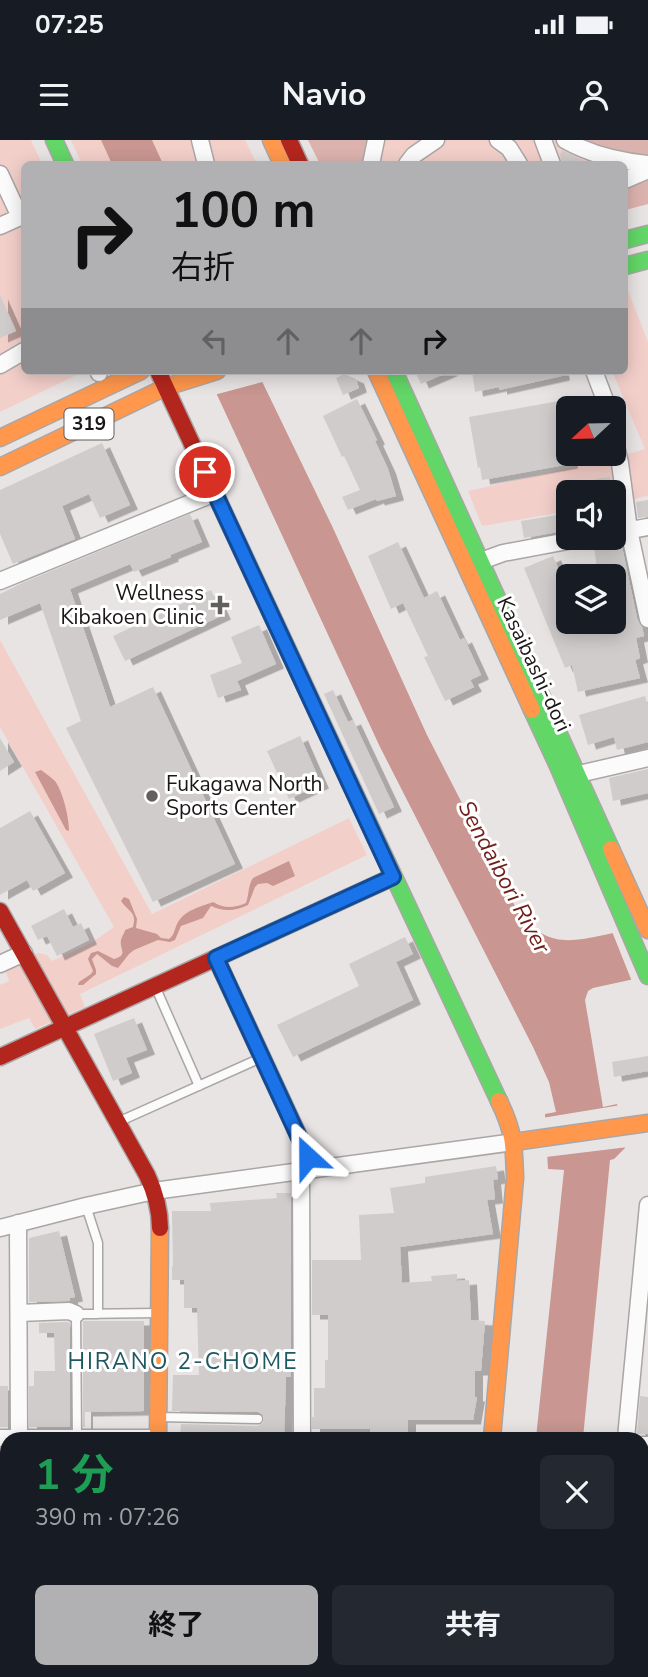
<!DOCTYPE html>
<html lang="ja">
<head>
<meta charset="utf-8">
<style>
  :root { --surface:#171b24; --page:#242831; --text:#f1f3f6; --muted:#9ea1a6; --accent:#b1b0b2 }
  body { margin:0; font-family:"Nunito Sans","Noto Sans JP",sans-serif; background:var(--page); color:var(--text); height:100vh; display:flex; flex-direction:column; font-size:26px; white-space:nowrap }
  * { box-sizing:border-box; margin:0 }
  p { font-size:23px; color:var(--muted) }
  .icon { flex:none; width:38px; height:38px; fill:none; stroke:currentColor; stroke-width:2; stroke-linecap:round; stroke-linejoin:round }
  .map { position:relative; flex:1; overflow:hidden }
  .side { position:absolute; left:0px; top:1292px; width:649px; height:247px; display:flex; flex-direction:column; background:var(--surface); border-radius:21px 21px 0 0; box-shadow:0 4px 18px #0003 }
  .side>* { flex:none }
  .banner { position:absolute; left:21px; top:21px; width:607px; height:214px; border-radius:10px; box-shadow:0 4px 18px #0003; background:#b1b0b2; color:#111; overflow:hidden }
  .needle { width:46px; rotate:248deg }
  .controls { position:absolute; left:556px; top:256px; display:grid; gap:14px }
  .controls a { display:grid; place-items:center; width:70px; height:70px; border-radius:10px; background:var(--surface); box-shadow:0 4px 18px #0003; font-size:35px }
  .pin { position:absolute; display:grid; place-items:center; width:60px; height:60px; color:#fff; margin:-30px; border:4px solid #fff; border-radius:50%; box-shadow:0 2px 7px #0007 }
  .me { position:absolute; width:77px; margin:-38px; rotate:336deg; stroke-linejoin:round; filter:drop-shadow(0 0 5px #0008) }
  .turn { display:flex; align-items:center; gap:24px; height:147px; padding:0 35px; font-size:32px }
  .turn .icon { width:91px; height:91px; stroke-width:2.5 }
  .turn b { display:block; font-size:49px; line-height:60px }
  .lanes { display:flex; align-items:center; height:66px; padding:0 35px; background:#0003; justify-content:center; gap:35px; direction:ltr }
  .lanes .off { opacity:.35 }
  .round { display:grid; place-items:center; flex:none; width:74px; height:74px; border-radius:10px; background:var(--page) }
  .headline { display:flex; align-items:center; justify-content:space-between; height:119px; padding:0 35px }
  h1 { font-size:42px; font-weight:700; line-height:52px; color:#1e9e55 }
  .primary-button { display:flex; gap:14px; margin-top:auto; padding:14px 35px }
  .primary-button a { flex:1; height:80px; border-radius:10px; background:var(--accent); color:#111; font-size:28px; font-weight:700; line-height:80px; text-align:center }
  .primary-button a+a { background:var(--page); color:var(--text) }
  .status { display:flex; justify-content:space-between; align-items:center; height:49px; padding:0 35px; background:var(--surface); direction:ltr }
  .status svg { height:19px; fill:currentColor }
  header { display:flex; justify-content:space-between; align-items:center; height:91px; padding:0 35px; background:var(--surface); font-size:32px; font-weight:700 }
  .map>svg:first-child { display:block }
  .green { fill:#f3cfca }
  .forest { fill:#dcb2ae }
  .water { fill:#c99691 }
  .pier { fill:#e9e4e4 }
  .building { fill:#d0cccc; filter:url(#shadow) }
  .lines { fill:none; stroke-linecap:round; stroke-linejoin:round }
  .lane-casing { stroke:#aaa6a6; stroke-width:11 }
  .street-casing { stroke:#aaa6a6; stroke-width:19 }
  .fast-casing { stroke:#aaa6a6; stroke-width:19 }
  .slow-casing { stroke:#aaa6a6; stroke-width:19 }
  .jam-casing { stroke:#aaa6a6; stroke-width:19 }
  .lane { stroke:#fcfbfb; stroke-width:8 }
  .street { stroke:#fcfbfb; stroke-width:16 }
  .fast { stroke:#63d668; stroke-width:16 }
  .slow { stroke:#ff974d; stroke-width:16 }
  .jam { stroke:#b3261e; stroke-width:16 }
  .route-casing { stroke:#114b97; stroke-width:18 }
  .route { stroke:#1a73e8; stroke-width:12 }
  .poi-dot { fill:#635f5f; stroke:#fff; stroke-width:2.5 }
  .labels { text-anchor:middle; dominant-baseline:central; stroke-width:6; stroke-linejoin:round; paint-order:stroke }
  .shield { fill:#fff; stroke:#5f5d5d; stroke-width:2 }
  .shield-label { font-size:19px; font-weight:bold; fill:#1b1717 }
  .poi-label { font-size:21px; fill:#1b1717; stroke:#fff; text-anchor:end }
  .street-label { font-size:21px; fill:#1b1717; stroke:#fff }
  .water-label { font-size:23px; font-style:italic; fill:#711d19; stroke:#fff }
  .neighbourhood-label { font-size:23px; letter-spacing:2px; fill:#1e5860; stroke:#fff }
</style>
</head>
<body>
<div class="status"><b>07:25</b><svg viewBox="0 0 49 12"><path d="M0 12V9h3v3zM5 12V6h3v6zM10 12V3h3v9zM15 12V0h3v12zM26 1h20v11H26zM47 4h2v5h-2z"/></svg></div>
<header><svg class="icon" aria-label="menu" viewBox="0 0 24 24"><path d="M4 6h16M4 12h16M4 18h16"/></svg>Navio<svg class="icon" aria-label="person" viewBox="0 0 24 24"><circle cx="12" cy="8" r="4"/><path d="M4 21q1-7 8-7t8 7"/></svg></header>
<div class="map">
<svg width="648" height="1537" viewBox="0 0 648 1537">
  <defs>
    <filter id="shadow"><feDropShadow dx="8" dy="4.5" stdDeviation="0" flood-color="#0004"/></filter>
  </defs>
  <rect width="100%" height="100%" fill="#e9e4e4"/>
  <path class="green" d="M0,0H31L42,24H24V231H85L0,272Z
    M71,0H245L257,24H82Z
    M308,0H648V64L625,70V24H320Z
    M627,148L648,202V356L614,363V352H569V371L482,386L468,351L618,317L645,309L612,231H625V149Z
    M0,500L152,774L349,678L367,715L80,854L85,867L35,889L29,878L0,889V845L9,841L5,830L38,813L47,815L52,821L91,803L114,787L0,587Z
    M0,1486H7V1531H83V1537H0Z"/>
  <path class="forest" d="M308,0H367L365,5L363,24H320Z
    M576,0H648V16L616,13Z
    M648,35V64L625,70V44Z"/>
  <path class="water" d="M101,0H152L163,24H112Z
    M206,231H257L333,388L427,595L518,772C549,809 570,802 613,793L648,836L593,848L588,851L585,860L603,967L617,964L625,1008L614,1019L610,1020L583,1298H536L564,1030L548,1029L545,974L556,972L549,942L533,907L380,607Z
    M41,630C46,634 51,637 55,641C63,652 69,677 69,691L66,690L35,632Z
    M289,721L295,736L273,746L267,743L258,744L255,747L248,765C235,771 224,772 211,766L203,778L181,786L175,800L170,802L158,800L134,810L129,814L118,828L112,826L97,814L92,819L96,830V834L83,845H78L79,842L91,834L93,831L88,819L91,813L98,811L114,819C129,815 119,809 121,800C121,798 125,792 125,790L133,787C137,771 129,773 121,761L124,757L129,759L137,779L136,788L157,794L161,798L169,799C175,794 174,790 177,784C184,770 200,767 213,762C224,769 234,768 246,763C249,755 248,745 253,738Z
    M515,1531H561L560,1537H514Z"/>
  <path class="pier" d="M203,231H261L266,241L214,255Z
    M648,780V840L633,844L611,789Z
    M621,965L628,1007L546,1017L542,978Z"/>
  <path class="building" d="M562,10L571,15L591,24H562L560,15Z
    M0,155L16,191L0,198Z
    M415,231H451L421,244Z
    M472,231H561L562,236L499,250V247L475,252Z
    M344,234L356,239L359,248L343,255L336,238Z
    M357,259L377,300L375,301L388,329L396,356L377,361L376,359L348,370L342,357L360,350L344,316L342,317L323,276Z
    M559,261L570,324L482,340L480,327L478,328L469,277Z
    M102,303L130,365L100,378L89,354L62,366L75,399L13,424L0,394V350Z
    M610,337L612,352H597L595,339Z
    M648,360V377L638,378L636,362Z
    M569,373V390L524,398L521,381Z
    M190,374L202,402L170,415L171,417L134,432L130,424L70,449L110,567L153,547L235,724L153,762L66,588L81,581L40,463L0,480V454L22,443Z
    M398,402L424,458L437,451L460,500L464,498L481,535L470,540L474,547L445,561L424,517L428,516L403,463L391,469L368,416Z
    M621,402L637,478L642,487L644,496L636,498L640,518L635,520L640,538L578,552L572,525L565,528L524,428L553,416L569,454V481H614V436H603L602,427L597,428L594,407Z
    M211,450L223,475L125,521L113,496Z
    M259,485L276,524L237,541L241,550L218,558L210,535L242,523L231,497Z
    M333,550L348,582L353,580L394,667L379,674L324,554Z
    M645,556L648,566V602L617,610L614,597L588,605L579,575Z
    M300,596L321,644L289,659L267,611Z
    M0,598L14,622L0,631Z
    M648,629V653L613,661L609,638Z
    M30,671L65,733L33,751L27,740L0,755V688Z
    M64,769L73,787L81,783L89,800L57,816L47,796L38,800L31,786Z
    M405,797L413,814L396,822L413,860L293,917L277,885L359,846L349,824Z
    M134,878L147,910L126,918L132,933L113,941L94,894Z
    M648,916V931L614,937L612,922Z
    M496,1026L498,1039L493,1040L495,1059L487,1060L493,1094L400,1107L402,1143L432,1141L431,1136L457,1134V1141L469,1140L471,1180L485,1181L481,1231H475V1257H477L473,1280H408V1293H370V1289H312V1277H314V1248H325V1220H328V1175H312V1120H361L359,1075L394,1073L390,1048L425,1043V1037Z
    M276,1053H291V1237H286L284,1298H180L181,1284L258,1286L263,1283L264,1278L262,1274L258,1272L172,1271L173,1235H199L197,1168H184V1140H172V1126H173L172,1071H211L210,1063L277,1058Z
    M59,1091L75,1157L70,1158V1161L29,1162V1098Z
    M83,1181H144V1271L85,1272V1287H83Z
    M67,1182L70,1183V1287H29V1246H34V1231H55L54,1193H39V1183Z
    M0,1246H8V1287H0Z
    M640,1256L648,1257V1294H637Z"/>
  <g class="lines">
    <g class="lane-casing">
      <path id="lane" d="M155,846L199,946
        M118,982L263,917
        M86,1066L98,1103V1174
        M159,1277L258,1279
        M77,1298L76,1174L158,1173"/>
    </g>
    <g class="street-casing">
      <path id="street" d="M200,0L206,24
        M498,0L509,8L519,24
        M543,0L552,24
        M565,0C591,15 618,21 648,24
        M371,24L376,0
        M407,24L414,15L436,0
        M0,34L20,77L24,75
        M625,40L648,30
        M0,86L20,77
        M0,225L24,211
        M99,231V233
        M594,231L608,268
        M614,298L620,323L629,390L648,479
        M614,393L648,387
        M481,421L503,413L589,397
        M0,441L215,353
        M579,634L648,618
        M216,818L308,1016L312,1030
        M0,824L24,813
        M301,1032L302,1298
        M18,1083L19,1298
        M0,1088L86,1066L154,1051L514,1002
        M19,1173L69,1171L76,1174
        M0,1298H158
        M626,1298L648,1065
        M642,1305H648
        M271,1537L272,1531
        M602,1537V1531"/>
    </g>
    <g class="fast-casing">
      <path id="fast" d="M54,0L65,24
        M625,100L648,94
        M625,126L648,120
        M394,231L611,709
        M532,570L558,626L648,836
        M350,643L499,961
        M273,792L393,737
        M158,1531V1537
        M470,1537L471,1531"/>
    </g>
    <g class="slow-casing">
      <path id="slow" d="M271,0L282,24
        M376,231L532,570
        M0,298L141,231
        M0,327L166,247L217,231
        M611,709L648,790
        M514,1002L648,983
        M158,1298L160,1088
        M492,1298L515,1038C514,1005 514,992 499,961"/>
    </g>
    <g class="jam-casing">
      <path id="jam" d="M289,0L300,24
        M158,231L350,643
        M0,771L147,1035C155,1052 160,1069 160,1088
        M0,917L273,792"/>
    </g>
    <use href="#lane" class="lane"/>
    <use href="#street" class="street"/>
    <use href="#fast" class="fast"/>
    <use href="#slow" class="slow"/>
    <use href="#jam" class="jam"/>
  </g>
  <g class="lines">
    <g class="route-casing">
      <path id="route" d="M205,332L393,737L216,818L308,1017"/>
    </g>
    <use href="#route" class="route"/>
  </g>
  <g class="poi-dot">
    <path d="M216.5 454.5h7v7h7v7h-7v7h-7v-7h-7v-7h7z"/>
    <circle cx="152" cy="656" r="7"/>
  </g>
  <g class="labels">
    <rect class="shield" x="64.5" y="268.5" width="49" height="31" rx="5"/>
    <g class="shield-label">
      <text x="89" y="284">319</text>
    </g>
    <g class="poi-label">
      <text x="204" y="453">Wellness<tspan x="204" dy="24">Kibakoen Clinic</tspan></text>
      <text x="166" y="644" text-anchor="start">Fukagawa North<tspan x="166" dy="24">Sports Center</tspan></text>
    </g>
    <g class="street-label">
      <text transform="translate(534 524) rotate(65)">Kasaibashi-dori</text>
    </g>
    <g class="water-label">
      <text transform="translate(504 737) rotate(62)">Sendaibori River</text>
    </g>
    <g class="neighbourhood-label">
      <text x="183" y="1221">HIRANO 2-CHOME</text>
    </g>
  </g>
</svg>
<div class="controls">
<a><svg class="needle" viewBox="-14 -14 28 28"><path d="M0-13l5 13h-10z" fill="#e53935"/><path d="M0 13l5-13h-10z" fill="#9ea1a6"/></svg></a>
<a><svg class="icon" aria-label="sound" viewBox="0 0 24 24"><path d="M4 9h4l5-4v14l-5-4H4zM17 9q2 3 0 6"/></svg></a>
<a><svg class="icon" aria-label="layers" viewBox="0 0 24 24"><path d="M12 4l9 5-9 5-9-5zM3 14l9 5 9-5"/></svg></a>
</div>
<div class="pin" style="left:205px;top:332px;background:#d93025"><svg class="icon" aria-label="arrive" viewBox="0 0 24 24"><path d="M6 21V4h12l-3 4 3 4H6"/></svg></div>
<svg class="me" style="left:308px;top:1017px" viewBox="-20 -20 40 40"><path d="M0-17L14 15 0 8-14 15z" fill="#1a73e8" stroke="#fff" stroke-width="4"/></svg>
<div class="banner">
<div class="turn"><svg class="icon" aria-label="right" viewBox="0 0 24 24"><path d="M7 20v-9h11M14 6l5 5-5 5"/></svg><div><b>100 m</b>右折</div></div>
<div class="lanes"><svg class="icon off" aria-label="left" viewBox="0 0 24 24"><path d="M17 20v-9H6M10 6l-5 5 5 5"/></svg><svg class="icon off" aria-label="ahead" viewBox="0 0 24 24"><path d="M12 20V5M6 11l6-6 6 6"/></svg><svg class="icon off" aria-label="ahead" viewBox="0 0 24 24"><path d="M12 20V5M6 11l6-6 6 6"/></svg><svg class="icon" aria-label="right" viewBox="0 0 24 24"><path d="M7 20v-9h11M14 6l5 5-5 5"/></svg></div>
</div>
<section class="side">
<div class="headline"><div><h1>1 分</h1><p>390 m · 07:26</p></div><a class="round"><svg class="icon" aria-label="close" viewBox="0 0 24 24"><path d="M6 6l12 12M18 6L6 18"/></svg></a></div>
<div class="primary-button"><a>終了</a><a>共有</a></div>
</section>
</div>
</body>
</html>
